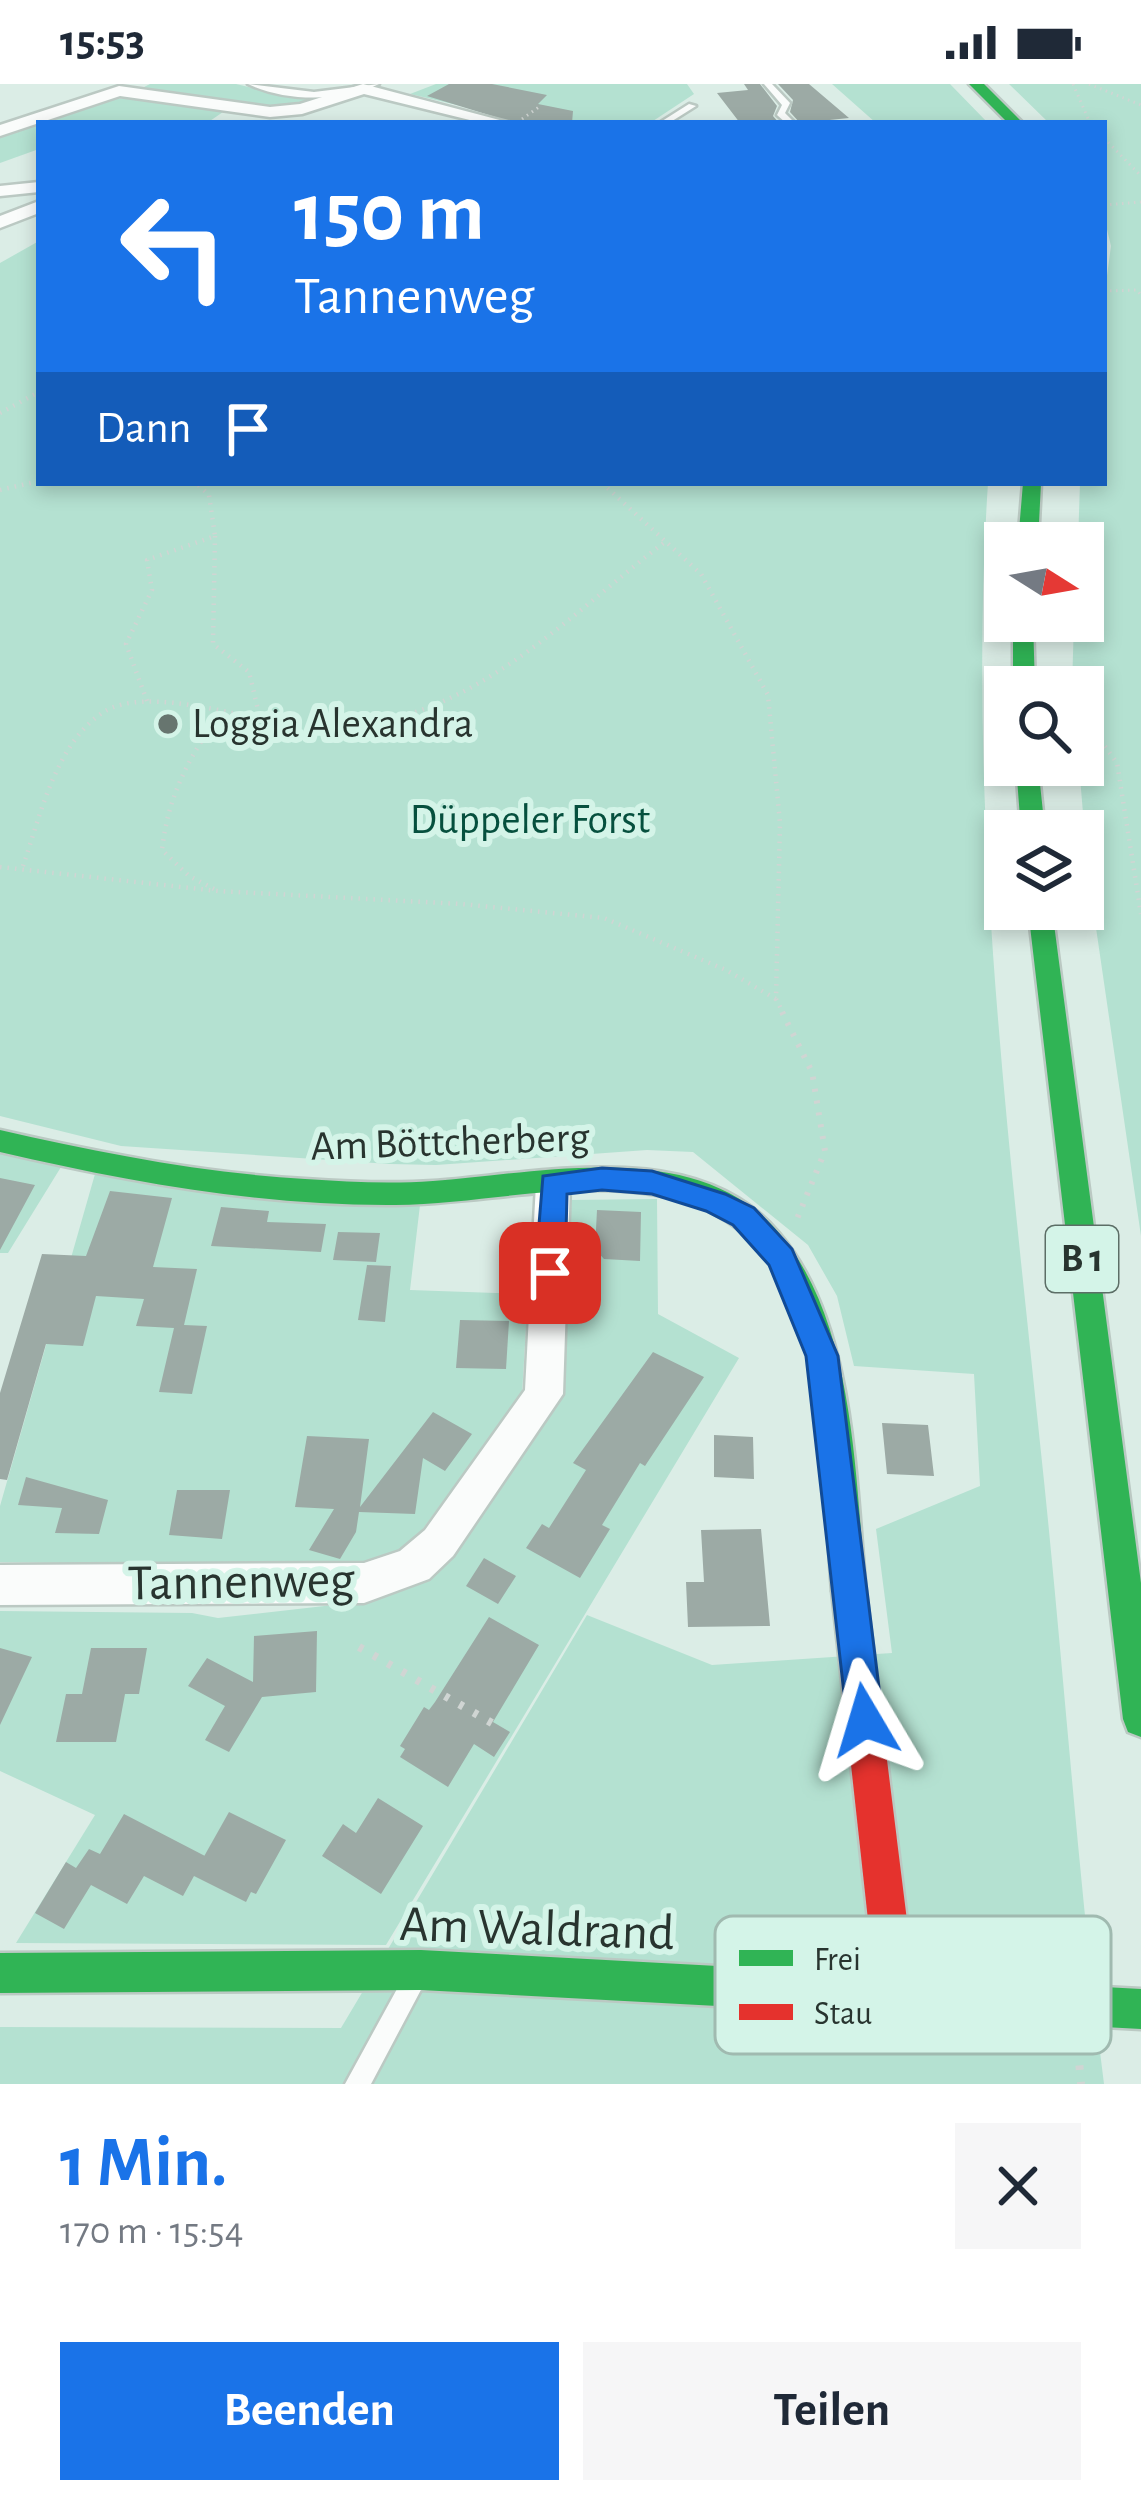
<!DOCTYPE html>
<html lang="de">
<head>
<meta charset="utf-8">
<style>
  :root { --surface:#fff; --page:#f6f6f7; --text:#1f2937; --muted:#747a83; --accent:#1a73e8 }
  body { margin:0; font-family:"Alegreya Sans",sans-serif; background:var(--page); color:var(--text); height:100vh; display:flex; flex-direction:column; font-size:45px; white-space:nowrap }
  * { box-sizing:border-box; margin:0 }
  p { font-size:39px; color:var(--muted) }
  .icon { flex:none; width:66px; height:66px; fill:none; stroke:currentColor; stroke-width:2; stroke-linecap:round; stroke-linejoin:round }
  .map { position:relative; height:2000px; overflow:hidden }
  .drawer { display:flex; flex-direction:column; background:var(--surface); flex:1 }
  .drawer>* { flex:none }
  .top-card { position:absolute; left:36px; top:36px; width:1071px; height:366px; border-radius:0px; box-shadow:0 6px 18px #0003; background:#1a73e8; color:#fff; overflow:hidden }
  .needle { width:78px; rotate:101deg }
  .buttons { position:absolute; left:984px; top:438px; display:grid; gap:24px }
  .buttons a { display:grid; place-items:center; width:120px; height:120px; border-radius:0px; background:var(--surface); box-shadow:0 6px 18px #0003; font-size:60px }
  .pin { position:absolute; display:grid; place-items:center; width:102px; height:102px; color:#fff; margin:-51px; border-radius:24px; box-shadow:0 6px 18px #0006 }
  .me { position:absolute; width:132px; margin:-66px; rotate:353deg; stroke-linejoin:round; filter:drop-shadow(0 0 9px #0008) }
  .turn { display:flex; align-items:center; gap:42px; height:252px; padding:0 60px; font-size:54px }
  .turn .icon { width:156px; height:156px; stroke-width:2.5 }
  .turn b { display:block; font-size:84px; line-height:102px }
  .then { display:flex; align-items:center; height:114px; padding:0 60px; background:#0003; gap:24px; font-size:45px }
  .round { display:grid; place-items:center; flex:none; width:126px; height:126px; border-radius:0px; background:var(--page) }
  .head { display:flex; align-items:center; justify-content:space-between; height:204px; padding:0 60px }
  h1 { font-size:72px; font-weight:700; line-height:90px; color:var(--accent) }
  .cta { display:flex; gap:24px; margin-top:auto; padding:24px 60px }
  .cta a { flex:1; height:138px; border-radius:0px; background:var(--accent); color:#fff; font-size:48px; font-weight:700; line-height:138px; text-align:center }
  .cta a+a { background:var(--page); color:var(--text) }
  .status { display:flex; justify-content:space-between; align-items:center; height:84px; padding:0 60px; background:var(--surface); direction:ltr }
  .status svg { height:33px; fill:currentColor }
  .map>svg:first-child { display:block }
  .green { fill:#b4e1d1 }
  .building { fill:#9caaa5 }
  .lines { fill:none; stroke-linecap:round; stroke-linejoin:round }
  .lane-casing { stroke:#bbc9c3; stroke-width:5 }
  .street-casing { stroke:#bbc9c3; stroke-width:5 }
  .fast-casing { stroke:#bbc9c3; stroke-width:5 }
  .jam-casing { stroke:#bbc9c3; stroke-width:5 }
  .path-far3 { stroke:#d0d5d3; stroke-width:3; stroke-dasharray:1.5 4.5; stroke-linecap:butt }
  .path-far2 { stroke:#d0d5d3; stroke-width:4.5; stroke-dasharray:1.5 6; stroke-linecap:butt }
  .path-far1 { stroke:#d0d5d3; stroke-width:6; stroke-dasharray:3 9; stroke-linecap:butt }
  .path { stroke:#d0d5d3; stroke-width:8; stroke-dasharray:4.5 12; stroke-linecap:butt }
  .lane { fill:#fafcfb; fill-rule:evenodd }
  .street { fill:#fafcfb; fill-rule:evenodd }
  .fast { fill:#30b455; fill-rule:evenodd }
  .jam { fill:#e5322d; fill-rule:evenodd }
  .route { fill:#1a73e8; stroke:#114b97; stroke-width:3 }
  .poi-dot { fill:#67756f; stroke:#d4f4e8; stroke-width:4.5 }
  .labels { text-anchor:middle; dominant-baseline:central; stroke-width:12; stroke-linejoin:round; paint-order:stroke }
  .shield { fill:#d4f4e8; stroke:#5c6e66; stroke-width:3 }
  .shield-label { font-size:39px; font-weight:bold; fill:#28342f }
  .poi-label { font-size:42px; fill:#28342f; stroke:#d4f4e8; text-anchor:start }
  .park-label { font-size:42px; fill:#06503e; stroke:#d4f4e8 }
  .street-label { font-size:42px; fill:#28342f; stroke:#d4f4e8 }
  .near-street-label { font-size:51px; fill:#28342f; stroke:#d4f4e8 }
  .key { fill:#d4f4e8; stroke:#a0bab0; stroke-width:3 }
  .key-label { font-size:33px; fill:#28342f }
</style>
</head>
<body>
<div class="status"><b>15:53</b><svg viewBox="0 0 49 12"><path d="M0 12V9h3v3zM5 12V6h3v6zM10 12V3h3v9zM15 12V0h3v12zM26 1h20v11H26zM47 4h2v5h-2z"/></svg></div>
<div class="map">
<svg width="1141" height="2000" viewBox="0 0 1141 2000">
  <rect width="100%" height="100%" fill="#dbede6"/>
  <path class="green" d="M150,0H236L283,11L318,13C268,38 193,13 138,6Z
    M436,0H687L694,10L650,39H535L410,10Z
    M832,0H950L988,39H876Z
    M1009,0H1141V1152L1088,789L1079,681H1083V603H1072L1074,537H1083V459H1078L1080,399H1104V214L1111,162L1104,133V39H1049Z
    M132,14L223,28L207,39H39V65L0,79V52L110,15Z
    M39,157V399H988C967,719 1007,1040 1040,1359C1063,1572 1077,1787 1104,2000H0V1943L341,1944L587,1531L712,1581L892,1569L876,1445L980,1402L974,1290L854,1282L837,1212L808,1161L693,1068L647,1066L436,1081L390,1080L121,1062L0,1032V179Z
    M0,1069L61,1083L8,1169H0Z
    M95,1090L420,1121L410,1206L528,1210L522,1310L414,1457L375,1483L0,1478V1422Z
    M657,1115L658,1230L739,1274L386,1861L16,1859L95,1731L0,1687V1527L192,1529L218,1534L377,1516L419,1496L465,1450L556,1321L569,1116Z"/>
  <path class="building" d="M449,0H492L547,11L538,20L573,27L572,39H515L427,12Z
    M744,0H760L777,22L773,32L779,39H740L717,9L748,6Z
    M778,0H809L849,34L800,39L790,28L793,16Z
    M0,1094L35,1101L0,1166Z
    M110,1107L172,1114L153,1183L197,1185L184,1241L207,1242L192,1310L159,1308L174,1244L136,1242L144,1215L96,1212L83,1262L46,1260L7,1396L0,1395V1309L42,1170L86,1172Z
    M221,1123L269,1127L267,1138L326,1140L321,1168L211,1162Z
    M597,1126L641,1128L640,1177L604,1175L595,1165Z
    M338,1148L380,1149L376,1178L333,1176Z
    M367,1181L391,1182L385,1238L358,1236Z
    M460,1236L509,1237L506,1285L456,1284Z
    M653,1268L704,1293L645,1382L640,1379L602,1441L610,1445L580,1494L526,1464L542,1440L549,1444L586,1386L573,1379Z
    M433,1328L472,1350L445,1387L423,1374L415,1430L359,1428L356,1448L340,1475L309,1466L334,1425L295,1423L307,1352L369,1355L360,1423Z
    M882,1339L928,1341L934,1392L887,1390Z
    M714,1351L753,1353L754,1395L714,1393Z
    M26,1393L108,1416L99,1450L55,1449L62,1424L18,1421Z
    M177,1406H230L222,1455L169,1451Z
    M761,1445L770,1542L688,1543L686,1498H704L701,1446Z
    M484,1474L516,1492L498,1520L466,1502Z
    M489,1533L539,1561L493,1638L510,1648L494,1673L474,1660L448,1703L400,1673L405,1665L400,1662L424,1623L429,1626L435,1618Z
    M317,1547L316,1608L262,1613L229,1668L205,1656L225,1622L188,1602L207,1574L253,1598L254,1552Z
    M0,1564L32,1573L0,1641Z
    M91,1564H147L139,1610H125L116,1658H56L66,1610H82Z
    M378,1714L423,1742L381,1810L322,1772L343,1740L356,1749Z
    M229,1728L286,1756L256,1810L251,1808L246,1818L194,1792L183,1812L144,1792L127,1820L91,1801L64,1845L35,1829L66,1778L76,1784L89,1765L100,1770L124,1730L205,1772L202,1776Z"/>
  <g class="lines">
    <g class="lane-casing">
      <path id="lane" d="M248,0L314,8L379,0C341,18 286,18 248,0Z
        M764,0H772L790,19L785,29L795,39H786L777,31L782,21Z
        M689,20L696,22L669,39H659Z
        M411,1890L419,1894L423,1902L371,2000H345L403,1894Z"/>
    </g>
    <g class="street-casing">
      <path id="street" d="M363,0L511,39H482L364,10L302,30L270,33L120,12L0,52V41L119,2L270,23L300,20Z
        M39,98V108L0,112V102Z
        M39,117V129L0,144V132Z
        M553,1086L565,1090L570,1100L563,1310L453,1472L429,1495L364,1519L0,1521V1481L364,1479L400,1467L425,1446L525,1306L536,1100L541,1090Z"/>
    </g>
    <g class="fast-casing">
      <path id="fast" d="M969,0H984L1023,39H1008Z
        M1023,399H1041L1038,459H1018Z
        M1013,537H1033L1035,603H1013Z
        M1016,681H1038L1045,747H1021Z
        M1028,825H1052L1141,1499V1653L1128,1648L1123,1635Z
        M0,1046C101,1069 202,1089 305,1095C348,1098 391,1100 433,1097C542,1089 698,1052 779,1149C856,1239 855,1396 866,1507L861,1518L849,1523L837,1518L832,1507C823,1405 827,1247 759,1165C733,1135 696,1117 657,1111C570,1096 482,1120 395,1121C261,1122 129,1098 0,1068Z
        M421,1866L1141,1905V1945L421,1906L0,1909V1869Z"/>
    </g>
    <g class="jam-casing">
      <path id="jam" d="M849,1491L861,1496L866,1507L916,1909L910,1923L896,1929L882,1923L876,1909L832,1507L837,1496Z"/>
    </g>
    <path class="path-far3" d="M1073,0L1090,39
      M1089,0L1141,21
      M522,35L539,23
      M1104,54L1141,92
      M1104,121L1141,118
      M1104,207L1137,206L1141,211"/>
    <path class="path-far2" d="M0,329L39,308
      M602,399L701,490L768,611L780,739L776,915L784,931
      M0,406L39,397
      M215,452L213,560L249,588L260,634
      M147,617L126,560L152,506L147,476L215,452L209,411L196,399
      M1083,632L1117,679L1141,830
      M23,782C40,733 55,661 102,629C148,598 255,639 308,644C339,647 369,641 399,633C502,605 582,521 665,458
      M0,783L218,807L461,820L604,834L726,886L776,915
      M214,805L189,792L162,766C168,712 189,672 221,629"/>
    <path class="path-far1" d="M782,928L812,988L825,1067L797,1135"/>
    <path class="path" d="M359,1563L492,1639
      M1078,1965L1081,2000"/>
    <use href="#lane" class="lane"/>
    <use href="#street" class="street"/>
    <use href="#fast" class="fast"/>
    <use href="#jam" class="jam"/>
  </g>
  <path class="route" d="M602,1084L652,1087L725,1110L754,1124L792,1165L838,1272L883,1636L877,1649L865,1654L852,1649L847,1636L806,1272L769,1181L733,1141L706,1127L652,1110L602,1106L567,1110L565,1189L560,1198L550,1201L539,1198L535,1189L543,1092Z"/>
  <circle class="poi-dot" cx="168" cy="640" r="12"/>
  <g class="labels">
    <rect class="shield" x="1046" y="1142" width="72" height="66" rx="9"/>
    <g class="shield-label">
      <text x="1082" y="1175">B 1</text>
    </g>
    <g class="poi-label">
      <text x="192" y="640">Loggia Alexandra</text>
    </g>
    <g class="park-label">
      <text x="530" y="736">Düppeler Forst</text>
    </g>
    <g class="street-label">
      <text transform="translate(450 1058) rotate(-2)">Am Böttcherberg</text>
    </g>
    <g class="near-street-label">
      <text transform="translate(241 1498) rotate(-1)">Tannenweg</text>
      <text transform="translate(537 1845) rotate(2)">Am Waldrand</text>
    </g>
  </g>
  <rect x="715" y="1832" width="396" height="138" rx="18" class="key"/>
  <rect x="739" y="1866" width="54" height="16" fill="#30b455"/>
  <rect x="739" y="1920" width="54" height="16" fill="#e5322d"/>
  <g class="key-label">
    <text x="814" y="1886">Frei</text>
    <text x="814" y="1940">Stau</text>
  </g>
</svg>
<div class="buttons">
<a><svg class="needle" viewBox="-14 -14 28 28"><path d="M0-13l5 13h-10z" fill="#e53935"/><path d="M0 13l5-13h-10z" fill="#747a83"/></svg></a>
<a><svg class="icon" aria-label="search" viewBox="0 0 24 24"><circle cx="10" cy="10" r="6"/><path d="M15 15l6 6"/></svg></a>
<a><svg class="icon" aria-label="layers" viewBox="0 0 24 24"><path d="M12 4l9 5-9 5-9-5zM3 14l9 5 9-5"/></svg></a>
</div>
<div class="pin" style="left:550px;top:1189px;background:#d93025"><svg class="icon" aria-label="arrive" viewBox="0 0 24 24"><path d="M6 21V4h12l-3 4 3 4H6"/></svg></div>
<svg class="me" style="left:865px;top:1636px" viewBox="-20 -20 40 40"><path d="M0-17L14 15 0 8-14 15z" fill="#1a73e8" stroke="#fff" stroke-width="4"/></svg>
<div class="top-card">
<div class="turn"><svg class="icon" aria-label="left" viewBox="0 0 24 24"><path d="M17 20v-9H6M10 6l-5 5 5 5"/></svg><div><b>150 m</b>Tannenweg</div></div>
<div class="then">Dann<svg class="icon" aria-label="arrive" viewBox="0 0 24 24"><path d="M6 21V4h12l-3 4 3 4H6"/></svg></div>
</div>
</div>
<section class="drawer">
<div class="head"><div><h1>1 Min.</h1><p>170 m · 15:54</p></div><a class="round"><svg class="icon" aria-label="close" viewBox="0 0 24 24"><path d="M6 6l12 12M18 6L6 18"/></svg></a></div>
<div class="cta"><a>Beenden</a><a>Teilen</a></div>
</section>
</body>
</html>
